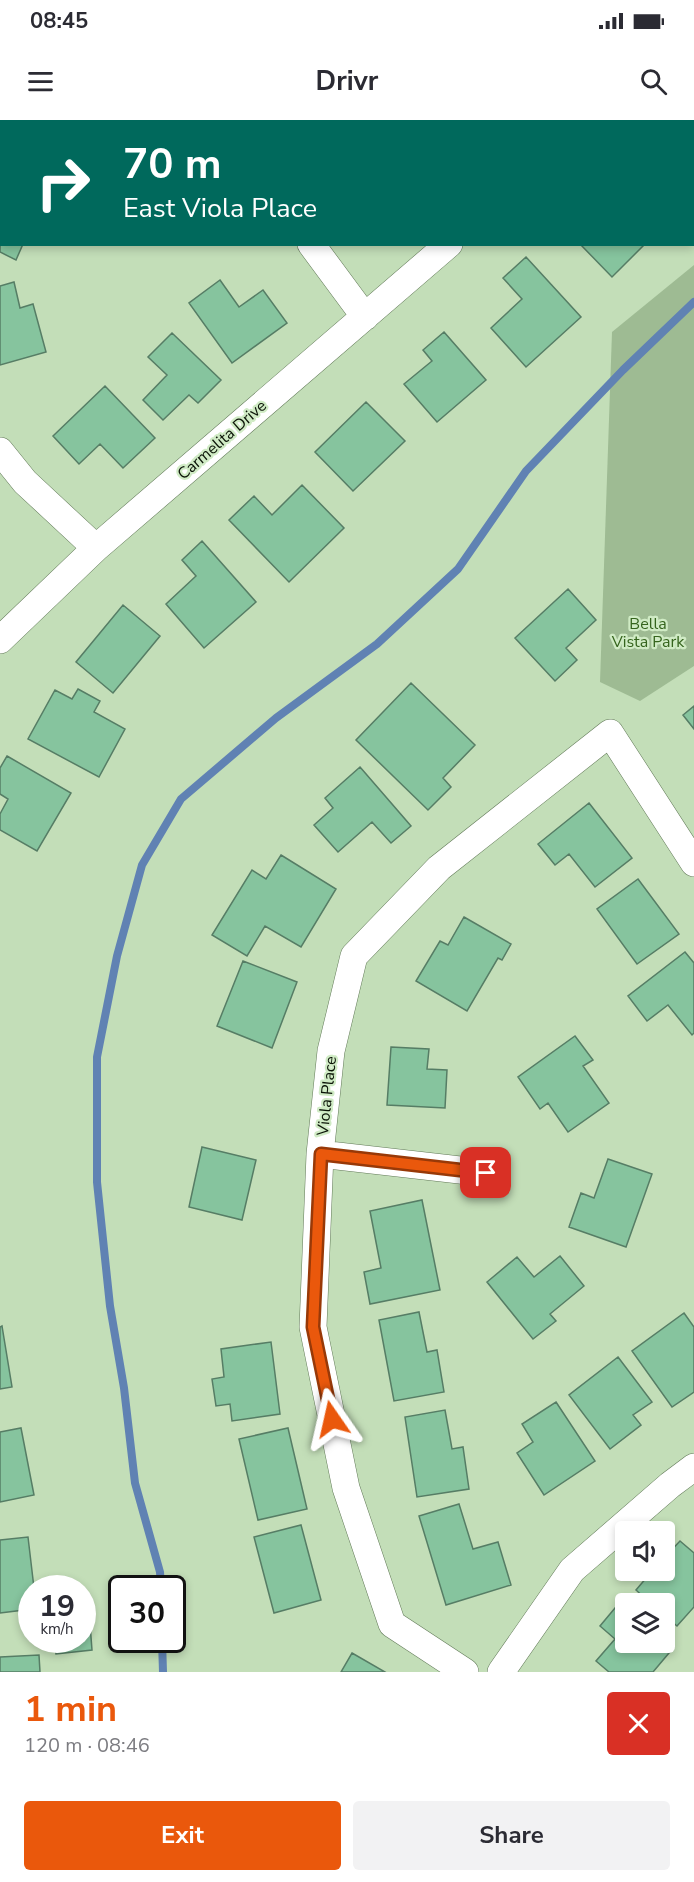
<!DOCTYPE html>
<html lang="en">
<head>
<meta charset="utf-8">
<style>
  :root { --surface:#fff; --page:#f2f2f3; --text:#2b2b33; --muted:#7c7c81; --accent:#ea580c }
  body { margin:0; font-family:"Nunito Sans",sans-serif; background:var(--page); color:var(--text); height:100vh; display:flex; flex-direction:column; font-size:22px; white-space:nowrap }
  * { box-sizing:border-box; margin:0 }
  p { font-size:20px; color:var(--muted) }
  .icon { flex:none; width:33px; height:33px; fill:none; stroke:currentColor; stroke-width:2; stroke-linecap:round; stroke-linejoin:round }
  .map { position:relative; height:1552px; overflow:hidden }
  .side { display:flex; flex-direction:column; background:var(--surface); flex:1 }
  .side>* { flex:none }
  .top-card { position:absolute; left:0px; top:0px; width:694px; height:126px; box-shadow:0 3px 9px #0003; background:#00695c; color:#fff; overflow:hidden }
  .controls { position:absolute; left:615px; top:1401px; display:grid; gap:12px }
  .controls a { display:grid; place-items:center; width:60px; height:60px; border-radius:6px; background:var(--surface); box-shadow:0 3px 9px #0003; font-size:30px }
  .speed { position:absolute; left:18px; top:1455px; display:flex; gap:12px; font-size:30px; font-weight:700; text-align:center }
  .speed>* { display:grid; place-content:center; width:78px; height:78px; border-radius:50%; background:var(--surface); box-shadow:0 3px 9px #0003; line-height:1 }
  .speed small { font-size:15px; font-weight:400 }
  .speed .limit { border:3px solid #111; border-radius:9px; background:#fff; color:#111 }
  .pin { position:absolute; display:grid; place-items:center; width:51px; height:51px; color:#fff; margin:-26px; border-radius:12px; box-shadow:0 3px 9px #0006 }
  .me { position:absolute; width:66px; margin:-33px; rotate:349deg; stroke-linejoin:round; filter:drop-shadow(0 0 4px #0008) }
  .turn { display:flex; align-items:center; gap:21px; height:126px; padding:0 24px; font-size:27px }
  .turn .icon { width:78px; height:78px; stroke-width:2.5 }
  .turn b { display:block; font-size:42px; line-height:51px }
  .round { display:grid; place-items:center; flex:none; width:63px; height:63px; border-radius:6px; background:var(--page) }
  .summary { display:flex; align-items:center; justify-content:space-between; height:102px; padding:0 24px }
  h1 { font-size:36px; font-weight:700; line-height:45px; color:var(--accent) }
  .action { display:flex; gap:12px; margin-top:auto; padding:12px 24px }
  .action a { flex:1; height:69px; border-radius:6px; background:var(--accent); color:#fff; font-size:24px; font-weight:700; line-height:69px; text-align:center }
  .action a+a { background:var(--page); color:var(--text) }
  .status { display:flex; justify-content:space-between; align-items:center; height:42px; padding:0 30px; background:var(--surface); direction:ltr }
  .status svg { height:16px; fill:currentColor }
  header { display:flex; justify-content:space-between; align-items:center; height:78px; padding:0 24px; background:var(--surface); font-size:27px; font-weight:700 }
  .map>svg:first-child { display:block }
  .green { fill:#9ebb93 }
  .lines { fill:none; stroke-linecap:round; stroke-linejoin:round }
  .stream { stroke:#6082b3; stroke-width:8 }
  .building { fill:#86c49e; stroke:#567d65; stroke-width:1.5 }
  .street-casing { stroke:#617957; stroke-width:28 }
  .street { stroke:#fff; stroke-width:27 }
  .route-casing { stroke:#983908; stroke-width:15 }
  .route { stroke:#ea580c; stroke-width:10 }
  .labels { text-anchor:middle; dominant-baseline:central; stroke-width:4.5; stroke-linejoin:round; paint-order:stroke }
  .street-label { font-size:16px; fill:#0b1407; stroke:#d0ebc5 }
  .park-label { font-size:16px; fill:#35641d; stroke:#d0ebc5 }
</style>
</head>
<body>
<div class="status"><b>08:45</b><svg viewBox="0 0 49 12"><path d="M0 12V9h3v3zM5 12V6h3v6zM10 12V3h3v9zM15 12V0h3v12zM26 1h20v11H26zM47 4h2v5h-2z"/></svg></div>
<header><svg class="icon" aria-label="menu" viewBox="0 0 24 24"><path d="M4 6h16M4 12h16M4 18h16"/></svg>Drivr<svg class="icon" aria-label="search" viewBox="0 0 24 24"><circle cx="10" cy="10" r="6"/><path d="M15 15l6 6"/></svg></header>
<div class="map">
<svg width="694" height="1552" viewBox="0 0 694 1552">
  <rect width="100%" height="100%" fill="#c3deb8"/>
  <path class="green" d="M694,145V546L640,581L600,562L612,212Z"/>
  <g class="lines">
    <path class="stream" d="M161,1468L160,1452L135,1363L124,1268L110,1186L97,1062V937L117,836L142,745L181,679L276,598L377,524L458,449L526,351L623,250L694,182
      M162,1520L163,1552"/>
  </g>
  <path class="building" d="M27,0H102L101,2Z
    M438,0H522L436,2Z
    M693,18L694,19L693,80Z
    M2,67V124H23L16,140L0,132Z
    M580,124H645L612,157Z
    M526,137L581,197L526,247L491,208L522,179L503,158Z
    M220,160L239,187L263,170L287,203L232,243L189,183Z
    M14,162L20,188L33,184L46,232L0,245V166Z
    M444,212L486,260L437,302L404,264L432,241L423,230Z
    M172,213L221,260L198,283L189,275L163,300L143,280L167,255L148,237Z
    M105,266L155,318L123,348L100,324L79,344L53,316Z
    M366,282L405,321L353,371L315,332Z
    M302,365L344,408L289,462L229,400L254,376L272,395Z
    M202,421L256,482L204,528L166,484L196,456L182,440Z
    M568,469L596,500L566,528L577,540L555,561L515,518Z
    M123,485L160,516L113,573L76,542Z
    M411,563L475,625L443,658L451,667L428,690L356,620Z
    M78,569L100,581L94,592L125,609L99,657L28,619L55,570L72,579Z
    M694,586V609L683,595Z
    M7,636L71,673L37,731L0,710V694L8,679L0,674V648Z
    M360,647L411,706L391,723L372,702L338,732L314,705L333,688L325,678Z
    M589,683L632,738L595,767L569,734L555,745L538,724Z
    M281,735L336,769L301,827L265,806L247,836L212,815L252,750L266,759Z
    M638,759L679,814L637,844L597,789Z
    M464,797L511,824L502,840L498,838L467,891L416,861L440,821L448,825Z
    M685,832L694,843V913L692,915L668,885L647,901L628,876Z
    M243,841L297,862L272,928L217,906Z
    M575,916L593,940L583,946L609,983L568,1012L548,983L540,989L518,957Z
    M391,927L429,929L427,949L447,950L445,988L387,985Z
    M202,1027L256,1040L242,1100L189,1087Z
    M608,1039L652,1054L626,1127L569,1107L581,1073L594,1078Z
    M422,1080L440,1170L370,1184L364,1152L381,1148L370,1091Z
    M560,1136L584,1166L550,1194L556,1201L533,1219L487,1162L517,1137L534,1157Z
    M419,1192L427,1232L437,1230L444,1272L394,1281L379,1200Z
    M684,1193L694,1207V1272L672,1287L632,1231Z
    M2,1206L12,1267L0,1269V1207Z
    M271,1222L280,1294L232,1301L230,1284L216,1286L212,1259L224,1257L221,1229Z
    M618,1237L652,1282L633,1295L641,1305L610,1329L569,1275Z
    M556,1282L595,1341L544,1375L517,1333L533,1322L522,1304Z
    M445,1290L452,1329L463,1327L469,1369L417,1377L405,1297Z
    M21,1308L34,1375L0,1382V1312Z
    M288,1308L307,1389L258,1400L239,1319Z
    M459,1384L473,1429L498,1422L511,1465L446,1485L419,1396Z
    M301,1405L321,1480L274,1493L254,1417Z
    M28,1417L34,1468H32V1489L0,1493V1420Z
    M680,1421L694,1433V1487L677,1506L664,1495V1484H651L636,1470L653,1450H664V1438Z
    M620,1482L626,1487V1522H664V1519L674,1527L653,1552H609L596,1541L615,1519L600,1506Z
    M82,1504H90L92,1530L56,1534L54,1520H82Z
    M352,1533L385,1552H341Z
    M39,1535L40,1552H0V1537Z"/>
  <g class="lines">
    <g class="street-casing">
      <path id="street" d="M591,2L593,0
        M311,124L365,197
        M0,331L25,362L96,428
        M0,520L96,428L449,124
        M320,1034L486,1053
        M465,1552L392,1504L346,1368L313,1207L320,1034L331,931L354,836L439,748L610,613L694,743
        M501,1552L572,1450L670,1365L694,1347"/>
    </g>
    <use href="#street" class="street"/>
  </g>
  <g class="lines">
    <g class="route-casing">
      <path id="route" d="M332,1299L313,1207L321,1034L486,1053"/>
    </g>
    <use href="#route" class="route"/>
  </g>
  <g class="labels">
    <g class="street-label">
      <text transform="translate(222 320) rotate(-41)">Carmelita Drive</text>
      <text transform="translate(327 976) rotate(-84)">Viola Place</text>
    </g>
    <g class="park-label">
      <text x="648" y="504">Bella<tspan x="648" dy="18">Vista Park</tspan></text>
    </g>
  </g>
</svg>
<div class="controls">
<a><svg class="icon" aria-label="sound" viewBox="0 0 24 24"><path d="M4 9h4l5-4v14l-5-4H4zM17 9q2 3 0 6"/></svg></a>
<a><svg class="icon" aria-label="layers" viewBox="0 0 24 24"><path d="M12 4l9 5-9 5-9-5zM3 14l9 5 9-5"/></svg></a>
</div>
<div class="speed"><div>19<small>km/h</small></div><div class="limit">30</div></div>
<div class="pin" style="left:486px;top:1053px;background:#d93025"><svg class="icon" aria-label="arrive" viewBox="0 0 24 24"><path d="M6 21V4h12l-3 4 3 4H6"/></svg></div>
<svg class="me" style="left:332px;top:1299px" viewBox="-20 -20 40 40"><path d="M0-17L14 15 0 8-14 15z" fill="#ea580c" stroke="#fff" stroke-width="4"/></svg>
<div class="top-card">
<div class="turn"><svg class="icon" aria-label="right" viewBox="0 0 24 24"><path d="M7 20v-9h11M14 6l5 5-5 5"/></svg><div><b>70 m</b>East Viola Place</div></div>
</div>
</div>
<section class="side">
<div class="summary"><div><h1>1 min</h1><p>120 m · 08:46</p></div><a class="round" style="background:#d93025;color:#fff"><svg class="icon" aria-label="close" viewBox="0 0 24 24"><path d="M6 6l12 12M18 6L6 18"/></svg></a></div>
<div class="action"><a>Exit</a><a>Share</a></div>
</section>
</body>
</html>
